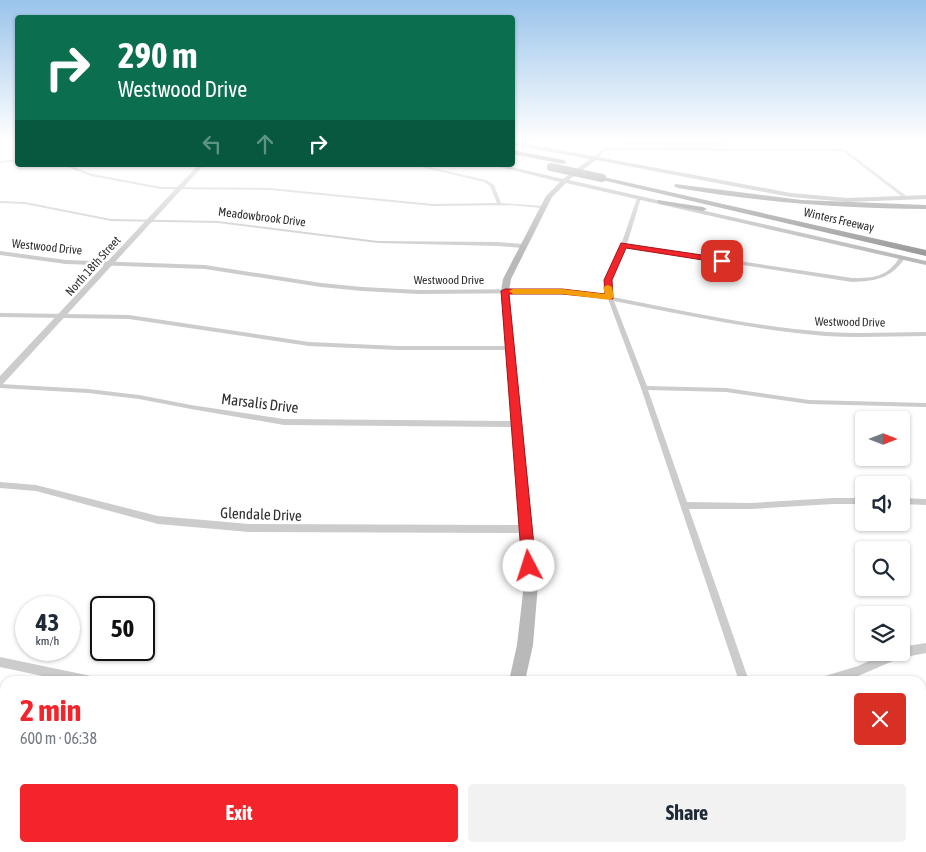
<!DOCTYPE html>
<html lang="en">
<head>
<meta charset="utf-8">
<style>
  :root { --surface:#fff; --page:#f2f2f3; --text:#1f2937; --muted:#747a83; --accent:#f3242a }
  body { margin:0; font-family:"Asap Condensed",sans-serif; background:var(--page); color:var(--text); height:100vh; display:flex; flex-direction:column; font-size:19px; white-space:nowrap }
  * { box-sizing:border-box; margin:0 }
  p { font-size:16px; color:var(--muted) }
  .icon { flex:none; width:28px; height:28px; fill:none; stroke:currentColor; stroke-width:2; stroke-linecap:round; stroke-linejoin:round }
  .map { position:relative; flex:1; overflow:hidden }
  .panel { position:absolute; left:0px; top:676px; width:926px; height:176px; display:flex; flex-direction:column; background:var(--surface); border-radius:15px 15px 0 0; box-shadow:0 1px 4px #0004 }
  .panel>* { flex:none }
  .banner { position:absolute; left:15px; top:15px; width:500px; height:152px; border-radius:5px; box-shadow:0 1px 4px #0004; background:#0b6e4f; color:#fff; overflow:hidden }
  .needle { width:32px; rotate:90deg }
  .tools { position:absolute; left:855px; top:411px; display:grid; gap:10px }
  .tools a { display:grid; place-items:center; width:55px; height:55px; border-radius:5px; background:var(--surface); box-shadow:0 1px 4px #0004; font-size:25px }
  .speed { position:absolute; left:15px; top:596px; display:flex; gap:10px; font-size:25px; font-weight:700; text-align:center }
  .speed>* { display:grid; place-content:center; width:65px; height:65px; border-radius:50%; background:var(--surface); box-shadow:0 1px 4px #0004; line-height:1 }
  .speed small { font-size:12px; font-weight:400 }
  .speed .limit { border:2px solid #111; border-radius:8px; background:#fff; color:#111 }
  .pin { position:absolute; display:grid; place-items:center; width:42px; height:42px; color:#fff; margin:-21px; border-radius:10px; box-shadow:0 2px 8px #0006 }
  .me { position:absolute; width:55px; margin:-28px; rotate:355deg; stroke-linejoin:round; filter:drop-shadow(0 0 4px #0008) }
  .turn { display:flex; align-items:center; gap:18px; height:105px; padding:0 20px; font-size:22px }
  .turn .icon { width:65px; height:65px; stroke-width:2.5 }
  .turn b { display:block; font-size:35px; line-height:42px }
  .lanes { display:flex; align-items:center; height:48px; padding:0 20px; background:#0003; justify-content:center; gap:25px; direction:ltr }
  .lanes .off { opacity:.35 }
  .round { display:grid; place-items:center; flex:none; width:52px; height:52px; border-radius:5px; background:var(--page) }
  .headline { display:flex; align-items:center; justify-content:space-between; height:85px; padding:0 20px }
  h1 { font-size:30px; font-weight:700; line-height:38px; color:var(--accent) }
  .cta { display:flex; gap:10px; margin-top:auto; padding:10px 20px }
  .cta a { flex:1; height:58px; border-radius:5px; background:var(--accent); color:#fff; font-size:20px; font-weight:700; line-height:58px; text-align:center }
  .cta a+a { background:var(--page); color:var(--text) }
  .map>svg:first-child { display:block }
  .green { fill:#e4eddb }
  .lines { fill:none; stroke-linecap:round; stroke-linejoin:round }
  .minor { fill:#ccc; fill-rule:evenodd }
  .tertiary { fill:#ccc; fill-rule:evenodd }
  .secondary { fill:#b9b9b9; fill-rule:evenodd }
  .motorway { fill:#969696; fill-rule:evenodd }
  .motorway-bridge { stroke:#969696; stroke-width:8 }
  .route { fill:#f3242a; stroke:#9e171b }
  .slow { fill:#f59e0b }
  .labels { text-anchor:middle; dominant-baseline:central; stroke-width:5; stroke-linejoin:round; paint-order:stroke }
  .far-street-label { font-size:12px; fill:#2f2f2f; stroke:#fff }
  .street-label { font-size:15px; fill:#2f2f2f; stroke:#fff }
</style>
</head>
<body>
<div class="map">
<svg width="926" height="852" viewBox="0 0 926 852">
  <rect width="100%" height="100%" fill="#fff"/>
  <path class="green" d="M620,140H723L730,148L624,147Z"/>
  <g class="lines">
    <path class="minor" d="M525,140H529L524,146H522Z
      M617,148L844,149L909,198L905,199L843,151L617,150L605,151L596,159L593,158L603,149Z
      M18,159V161L0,163V161Z
      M62,165H68L92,174L161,187L270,188L433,204L497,203L490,186L484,182L413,165H420L486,180L494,185L501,203L542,206L544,207L542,208L510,205L433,206L270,190L161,189L91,176Z
      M639,197L641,198L627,244L852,278C875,278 887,277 900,257L905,258C890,279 876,281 852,282L626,247L611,280L613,297C684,311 755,327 827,332C860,334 893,332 926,332V336C893,336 859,338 826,336C755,330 685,315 614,301L647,386L726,388L809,400L926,403V407L809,404L726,392L648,390L687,502L751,503L833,498H864V504H833L751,509H689L749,681H739L641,388L608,299L590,296L562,293L419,294L362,291L321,287L205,269L66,264L0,255V251L66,260L205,265L321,283L362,287L419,290L562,289L590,292L607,296L605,280L621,245L637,198Z
      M0,201L25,202L111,219L218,221L378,241L498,242L523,244L526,246L523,248L498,246L378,243L218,223L111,221L25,204L0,203Z
      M0,313L129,315L309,342L398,346H510L513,348L510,350H398L309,346L129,319L0,317Z
      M0,384L88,389L139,395L191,405L284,419L518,421L522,424L518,427L284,425L191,409L139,399L88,393L0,388Z
      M0,482L36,485L158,516L249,524L526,525L529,526L530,529L529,532L526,533L249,532L158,524L36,491L0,488Z
      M901,498L926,499V505L901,504Z
      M926,643V653L900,658L858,676L842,681H820L821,677L825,676L858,666L889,652H901V647Z
      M0,657L91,676L95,677L96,681H66L0,667Z"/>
    <path class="tertiary" d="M198,165H204L3,384L0,385V376Z"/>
    <path class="secondary" d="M512,141L791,193L848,198L926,195V199L848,202L791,197L596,160L569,180L926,261V265L566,183L552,197L511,279L509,291L538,584L533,645L525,681H509L517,645L524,584L501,291L503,279L546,196L560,182L492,165H503L563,179L590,159L512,145Z
      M441,848H461L459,852H439Z"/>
    <path class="motorway" d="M512,150L563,160L567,162L563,164L512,154Z
      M599,176L926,250V256L602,180L598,178Z
      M675,184L802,200L926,205V209C843,209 760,202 678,188L674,186Z
      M658,200L703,207L707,209L703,211L661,204L657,202Z"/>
    <path class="motorway-bridge" d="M551,167L602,178"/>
  </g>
  <linearGradient id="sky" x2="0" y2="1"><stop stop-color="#9ac4eb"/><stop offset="0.54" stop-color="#fff"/><stop offset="1" stop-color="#fff" stop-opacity="0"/></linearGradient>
  <rect width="926" height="259" fill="url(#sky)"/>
  <path class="route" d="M621,243L722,258L726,261L722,263L626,248L612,280L613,299L562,294H509L536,566L534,570L529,572L524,570L522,566L501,291L505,289H562L605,294L604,280Z"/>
  <path class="slow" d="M608,285L612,287L614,297L610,300L562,294H513L509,291L513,289H562L605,294L603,287Z"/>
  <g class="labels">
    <g class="far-street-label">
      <text transform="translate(262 217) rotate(7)">Meadowbrook Drive</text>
      <text transform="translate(839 220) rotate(13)">Winters Freeway</text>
      <text transform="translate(47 247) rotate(6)">Westwood Drive</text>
      <text transform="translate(93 266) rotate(-48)">North 18th Street</text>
      <text x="449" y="280">Westwood Drive</text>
      <text transform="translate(850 322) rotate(1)">Westwood Drive</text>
    </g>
    <g class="street-label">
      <text transform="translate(260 403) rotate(7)">Marsalis Drive</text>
      <text transform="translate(261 514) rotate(2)">Glendale Drive</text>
    </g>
  </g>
</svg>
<div class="tools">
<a><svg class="needle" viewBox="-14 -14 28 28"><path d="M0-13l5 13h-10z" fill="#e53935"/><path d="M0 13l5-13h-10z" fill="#747a83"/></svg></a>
<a><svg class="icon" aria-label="sound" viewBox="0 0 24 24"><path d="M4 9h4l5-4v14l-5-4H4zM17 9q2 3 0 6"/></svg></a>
<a><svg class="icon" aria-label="search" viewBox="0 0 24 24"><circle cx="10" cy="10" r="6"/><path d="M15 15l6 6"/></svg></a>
<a><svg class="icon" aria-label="layers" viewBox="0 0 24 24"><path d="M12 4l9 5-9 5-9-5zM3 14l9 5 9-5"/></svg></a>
</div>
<div class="speed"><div>43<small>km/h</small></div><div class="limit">50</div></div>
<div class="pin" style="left:722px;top:261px;background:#d93025"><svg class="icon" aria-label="arrive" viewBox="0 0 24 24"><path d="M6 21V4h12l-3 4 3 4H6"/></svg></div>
<svg class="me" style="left:529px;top:566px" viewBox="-20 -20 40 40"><circle r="19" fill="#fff"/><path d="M0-13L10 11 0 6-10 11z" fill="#f3242a"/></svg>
<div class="banner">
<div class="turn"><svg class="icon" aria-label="right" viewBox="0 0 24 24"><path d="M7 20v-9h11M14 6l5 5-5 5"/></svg><div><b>290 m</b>Westwood Drive</div></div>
<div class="lanes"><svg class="icon off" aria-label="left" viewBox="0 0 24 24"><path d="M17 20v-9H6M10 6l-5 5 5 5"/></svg><svg class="icon off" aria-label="ahead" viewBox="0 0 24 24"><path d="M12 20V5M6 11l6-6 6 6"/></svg><svg class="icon" aria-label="right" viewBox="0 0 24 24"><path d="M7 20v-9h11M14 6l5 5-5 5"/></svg></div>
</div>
<section class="panel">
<div class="headline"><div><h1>2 min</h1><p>600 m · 06:38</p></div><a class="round" style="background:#d93025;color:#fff"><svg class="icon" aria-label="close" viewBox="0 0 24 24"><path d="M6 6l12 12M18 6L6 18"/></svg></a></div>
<div class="cta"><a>Exit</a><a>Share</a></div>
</section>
</div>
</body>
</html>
